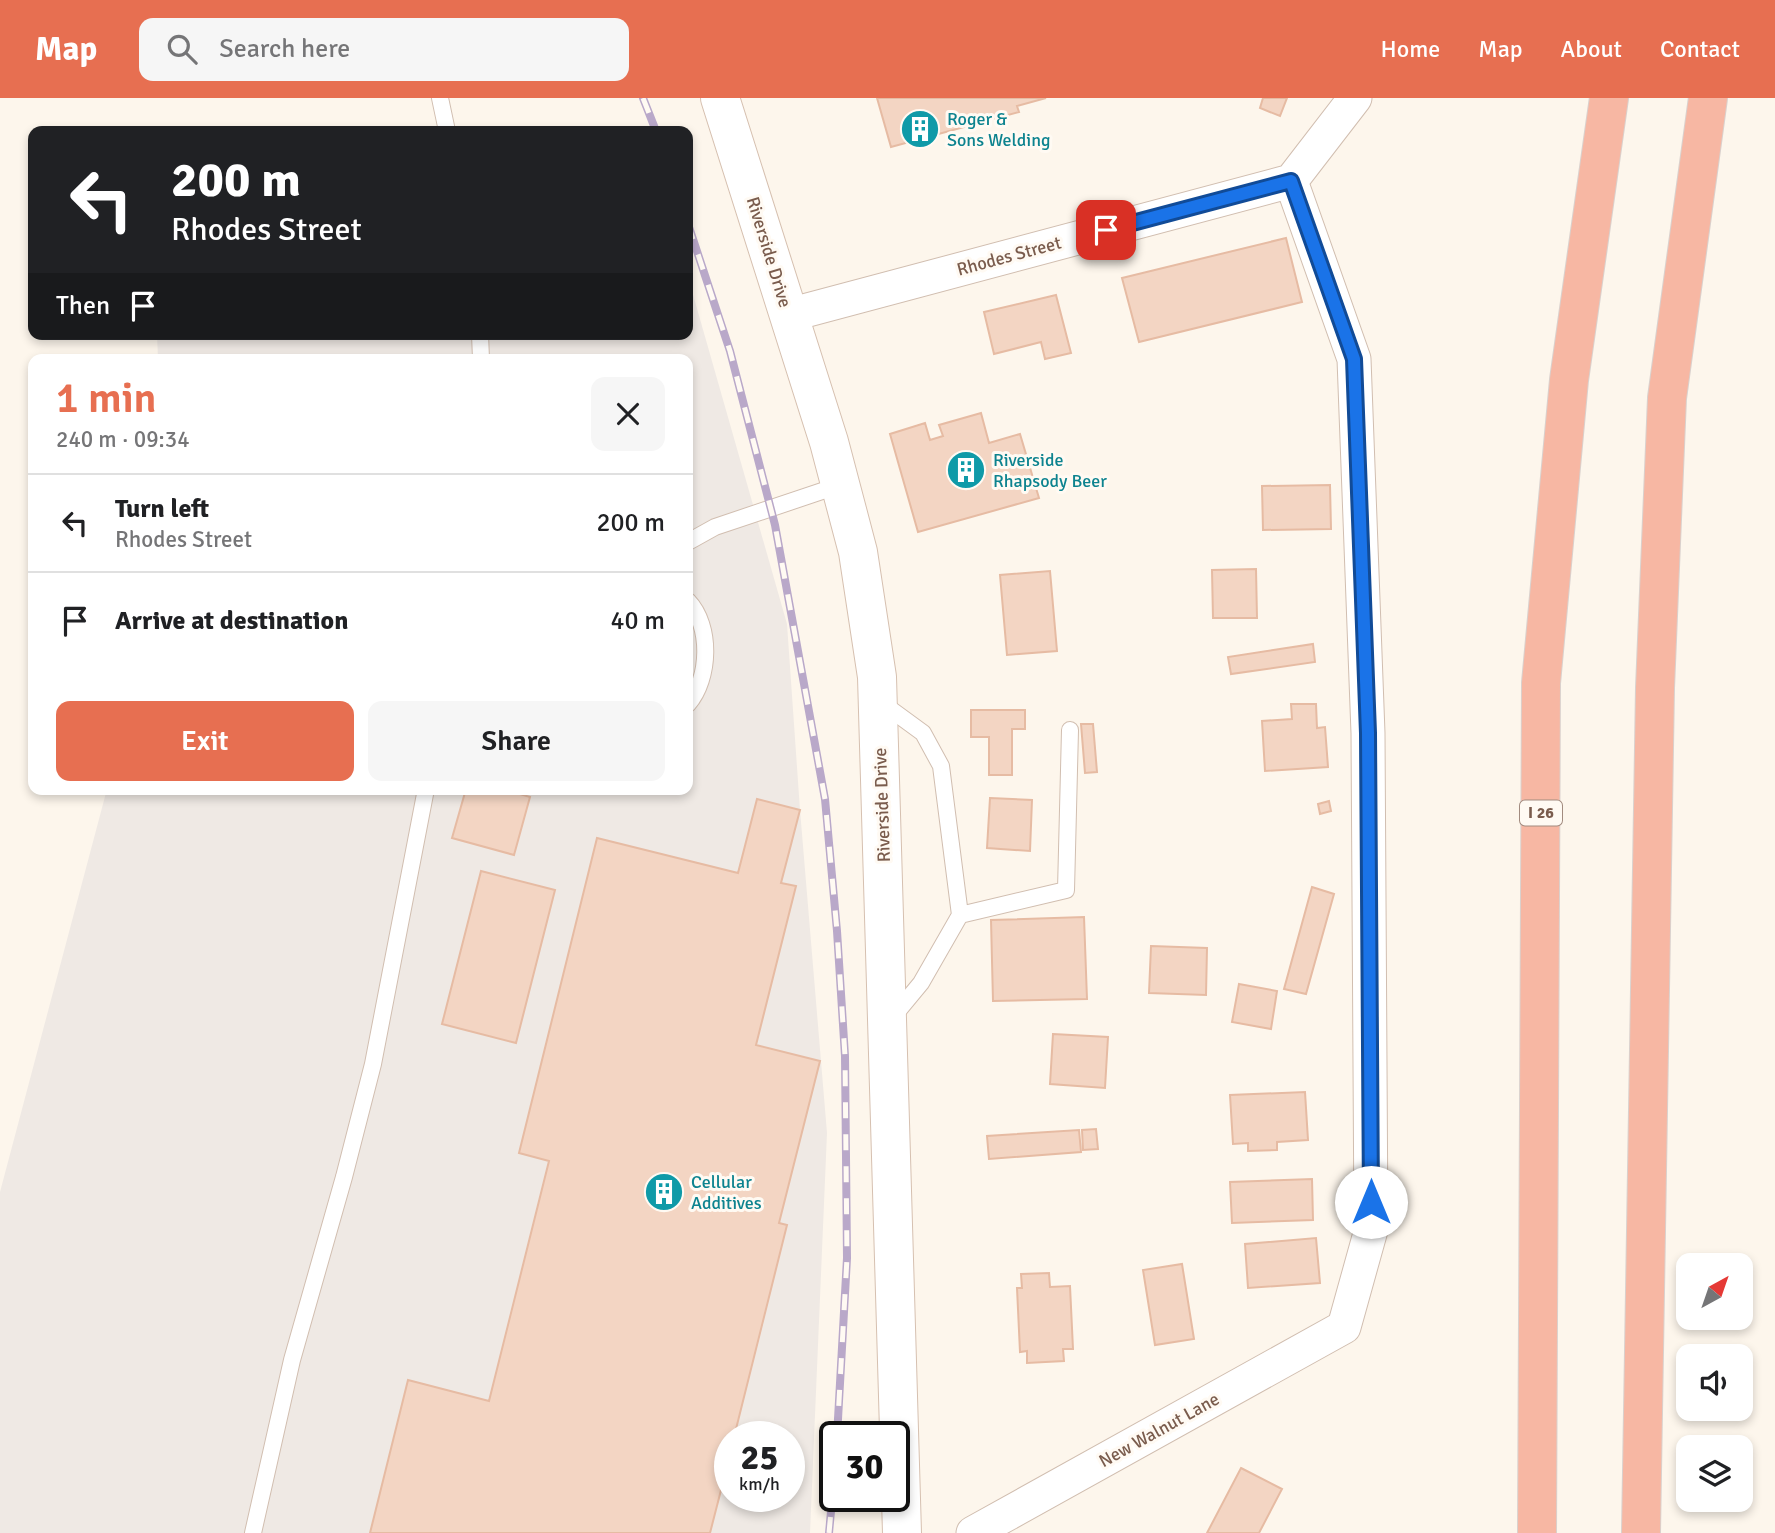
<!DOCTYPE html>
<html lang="en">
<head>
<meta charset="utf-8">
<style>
  :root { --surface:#fff; --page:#f6f6f6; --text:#202124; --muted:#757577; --line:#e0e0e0; --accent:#e76f51 }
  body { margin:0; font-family:Signika,sans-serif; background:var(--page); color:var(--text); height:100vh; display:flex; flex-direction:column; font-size:26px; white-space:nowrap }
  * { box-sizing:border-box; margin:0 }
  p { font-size:23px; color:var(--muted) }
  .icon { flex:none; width:38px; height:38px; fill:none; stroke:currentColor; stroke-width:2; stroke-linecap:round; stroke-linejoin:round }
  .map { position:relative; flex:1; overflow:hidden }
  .drawer { position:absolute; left:28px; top:256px; width:665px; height:441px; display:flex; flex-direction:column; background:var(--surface); border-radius:14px; box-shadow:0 4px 10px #0003 }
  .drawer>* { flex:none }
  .hud { position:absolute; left:28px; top:28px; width:665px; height:214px; border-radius:14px; box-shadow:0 4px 10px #0003; background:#202124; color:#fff; overflow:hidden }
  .needle { width:46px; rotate:40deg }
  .fabs { position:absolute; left:1676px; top:1155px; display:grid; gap:14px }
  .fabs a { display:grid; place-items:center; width:77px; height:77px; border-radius:14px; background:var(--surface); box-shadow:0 4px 10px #0003; font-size:35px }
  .speed { position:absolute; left:714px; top:1323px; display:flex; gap:14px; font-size:35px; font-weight:700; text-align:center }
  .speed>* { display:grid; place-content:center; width:91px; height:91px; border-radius:50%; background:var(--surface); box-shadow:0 4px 10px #0003; line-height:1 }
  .speed small { font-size:18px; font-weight:400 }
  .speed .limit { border:4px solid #111; border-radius:10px; background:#fff; color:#111 }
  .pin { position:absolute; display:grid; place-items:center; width:60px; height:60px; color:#fff; margin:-30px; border-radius:14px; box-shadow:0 4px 10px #0006 }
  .me { position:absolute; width:77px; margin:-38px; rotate:0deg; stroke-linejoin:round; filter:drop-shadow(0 0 5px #0008) }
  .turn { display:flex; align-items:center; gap:24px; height:147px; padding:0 28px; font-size:32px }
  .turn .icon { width:91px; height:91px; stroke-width:2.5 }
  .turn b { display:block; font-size:49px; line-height:60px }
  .then { display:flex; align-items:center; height:66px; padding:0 28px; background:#0003; gap:14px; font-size:26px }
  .round { display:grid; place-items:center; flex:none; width:74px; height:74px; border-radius:14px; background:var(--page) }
  .headline { display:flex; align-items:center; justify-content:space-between; height:119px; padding:0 28px }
  h1 { font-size:42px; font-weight:600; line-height:52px; color:var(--accent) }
  .cta { display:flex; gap:14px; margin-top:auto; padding:14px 28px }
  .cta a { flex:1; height:80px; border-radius:14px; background:var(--accent); color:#fff; font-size:28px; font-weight:600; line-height:80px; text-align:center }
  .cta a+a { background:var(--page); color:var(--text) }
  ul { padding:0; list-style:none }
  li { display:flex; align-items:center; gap:21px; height:98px; padding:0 28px; border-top:2px solid var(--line) }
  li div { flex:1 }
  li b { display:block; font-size:26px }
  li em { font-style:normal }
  header { display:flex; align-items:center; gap:42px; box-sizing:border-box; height:98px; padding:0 35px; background:var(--accent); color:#fff }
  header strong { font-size:33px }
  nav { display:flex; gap:38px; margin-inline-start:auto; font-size:24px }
  .search { width:490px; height:63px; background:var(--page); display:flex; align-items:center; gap:18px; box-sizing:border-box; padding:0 24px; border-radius:14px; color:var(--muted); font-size:26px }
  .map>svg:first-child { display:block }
  .industrial { fill:#efe9e4; fill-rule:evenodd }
  .building { fill:#f3d5c3; stroke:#e6bba3; stroke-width:2 }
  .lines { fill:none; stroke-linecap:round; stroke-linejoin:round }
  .lane-casing { stroke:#d1beb0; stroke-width:18 }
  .street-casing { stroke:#d1beb0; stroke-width:35 }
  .secondary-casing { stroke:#d6c0b0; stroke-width:40 }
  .highway-casing { stroke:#dad1cd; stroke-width:40 }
  .lane { stroke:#fff; stroke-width:16 }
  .street { stroke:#fff; stroke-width:33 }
  .secondary { stroke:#fff; stroke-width:38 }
  .highway { stroke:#f7b7a3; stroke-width:38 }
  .rail-casing { stroke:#b9a8c9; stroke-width:8 }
  .rail { stroke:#fffaf3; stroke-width:5; stroke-dasharray:16; stroke-linecap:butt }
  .route-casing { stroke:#114b97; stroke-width:18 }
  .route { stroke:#1a73e8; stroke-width:12 }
  .labels { text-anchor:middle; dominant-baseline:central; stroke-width:6; stroke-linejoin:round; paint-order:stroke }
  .shield { fill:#fffaf3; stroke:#a28b7f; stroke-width:2 }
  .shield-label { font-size:16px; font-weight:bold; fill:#7a5c4d }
  .culture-label { font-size:18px; fill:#0d838f; stroke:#fffaf3; text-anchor:start }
  .street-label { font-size:18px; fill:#7a5c4d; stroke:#fffaf3 }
</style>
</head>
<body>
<header>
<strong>Map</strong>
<div class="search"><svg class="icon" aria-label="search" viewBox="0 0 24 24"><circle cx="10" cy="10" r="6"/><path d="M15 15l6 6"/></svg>Search here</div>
<nav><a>Home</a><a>Map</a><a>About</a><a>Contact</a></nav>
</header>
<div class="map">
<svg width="1775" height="1435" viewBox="0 0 1775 1435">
  <rect width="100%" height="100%" fill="#fdf6ec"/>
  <path class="industrial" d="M688,179L787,526L800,712L827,1035L810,1435H0V1094L107,691H688V261H158L157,236H688ZM730,1339H789V1398H730Z"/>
  <path class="building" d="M877,0H1046L1017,8L1019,14L891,49Z
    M1263,0H1287L1280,18L1260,10Z
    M1286,140L1302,204L1139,244L1122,180Z
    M1056,197L1071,255L1045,261L1041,244L994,256L984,214Z
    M981,315L989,345L1020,336L1039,400L918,434L890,336L925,325L930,342L943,338L939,327Z
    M1330,387L1331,431L1263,432L1262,388Z
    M1256,471L1257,520H1213L1212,472Z
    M1050,473L1057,553L1007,557L1000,477Z
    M1313,546L1315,564L1231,576L1228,559Z
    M1291,606H1316L1317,630L1325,629L1328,669L1265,673L1262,623L1292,621Z
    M971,612H1025V631H1012V677H989V639H971Z
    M1081,626H1093L1097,674L1085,675Z
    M466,691H503L530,699L514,757L452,740Z
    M990,700L1032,702L1030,753L987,750Z
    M757,701L800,712L781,785L796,788L756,947L820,963L779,1125L787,1127L734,1339H730V1357L710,1435H370L408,1282L489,1303L549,1063L519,1055L597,740L738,775Z
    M1329,703L1331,713L1320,716L1318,706Z
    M481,773L555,792L516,945L442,926Z
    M1312,789L1334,796L1306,896L1284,891Z
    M1084,819L1087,901L993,903L991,822Z
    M1151,848L1207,850L1206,897L1149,895Z
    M1239,886L1277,893L1271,931L1232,924Z
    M1053,936L1108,939L1105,990L1050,986Z
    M1305,994L1308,1042L1277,1044V1052L1248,1053V1045L1233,1046L1230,997Z
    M1096,1031L1098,1051L1083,1052L1082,1032Z
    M1079,1032L1081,1054L989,1061L987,1038Z
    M1312,1081L1313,1122L1232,1125L1230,1084Z
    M1316,1140L1320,1185L1248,1190L1245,1146Z
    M1182,1166L1194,1241L1155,1247L1143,1172Z
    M1049,1175L1050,1189L1070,1188L1073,1251H1063L1064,1263L1027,1265V1253L1020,1254L1017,1190H1022L1021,1176Z
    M1241,1370L1282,1391L1259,1435H1207Z"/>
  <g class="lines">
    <g class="lane-casing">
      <path id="lane" d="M440,0L447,33
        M480,236L481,261
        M688,444L715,429L840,387
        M688,503C712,528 710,581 688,606
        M882,605L923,635L941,668L960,817L921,885L892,920
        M960,817L1066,792L1070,632
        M253,1435L292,1262L344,1079L373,966L426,691"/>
    </g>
    <g class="street-casing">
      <path id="street" d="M789,217L1291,83L1355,0
        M973,1435L1344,1229L1371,1132L1368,635L1354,261L1291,83"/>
    </g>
    <g class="secondary-casing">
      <path id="secondary" d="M720,0L829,344L858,454L877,579L902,1435"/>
    </g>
    <g class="highway-casing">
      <path id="highway" d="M1537,1435L1541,585L1569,282L1609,0
        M1641,1435L1655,590L1667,300L1708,0"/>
    </g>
    <use href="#lane" class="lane"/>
    <use href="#street" class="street"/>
    <use href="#secondary" class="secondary"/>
    <use href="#highway" class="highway"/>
    <g class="rail-casing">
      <path id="rail" d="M643,0L656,33
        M688,126L730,253L775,427L825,701L837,833L845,958L847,1160L837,1339
        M829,1435L835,1370"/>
    </g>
    <use href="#rail" class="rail"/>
  </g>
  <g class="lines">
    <g class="route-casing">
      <path id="route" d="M1106,132L1291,83L1354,261L1368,635L1371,1104"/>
    </g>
    <use href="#route" class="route"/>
  </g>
  <defs>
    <g id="building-disc" transform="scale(2.0125)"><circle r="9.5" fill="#0f9aa8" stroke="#fffaf3"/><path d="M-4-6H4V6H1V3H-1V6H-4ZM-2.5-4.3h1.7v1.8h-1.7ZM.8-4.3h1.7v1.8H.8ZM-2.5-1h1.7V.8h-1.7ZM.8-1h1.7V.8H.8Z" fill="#fff"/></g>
  </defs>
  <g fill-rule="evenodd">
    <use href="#building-disc" x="920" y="31"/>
    <use href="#building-disc" x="966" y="372"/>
    <use href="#building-disc" x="664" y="1094"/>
  </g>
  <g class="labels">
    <rect class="shield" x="1520" y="702.5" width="42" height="25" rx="5"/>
    <g class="shield-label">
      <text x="1541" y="715">I 26</text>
    </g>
    <g class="culture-label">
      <text x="947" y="21">Roger &amp;<tspan x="947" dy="21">Sons Welding</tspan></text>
      <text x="993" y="362">Riverside<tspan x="993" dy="21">Rhapsody Beer</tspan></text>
      <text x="691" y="1084">Cellular<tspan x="691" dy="21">Additives</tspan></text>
    </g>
    <g class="street-label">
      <text transform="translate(769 154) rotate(73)">Riverside Drive</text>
      <text transform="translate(1009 158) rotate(-15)">Rhodes Street</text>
      <text transform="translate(882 707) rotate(-92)">Riverside Drive</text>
      <text transform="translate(1159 1332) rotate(-29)">New Walnut Lane</text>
    </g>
  </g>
</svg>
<div class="fabs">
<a><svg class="needle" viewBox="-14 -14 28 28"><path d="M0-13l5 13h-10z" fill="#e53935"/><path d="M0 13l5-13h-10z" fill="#757577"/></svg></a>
<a><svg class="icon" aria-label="sound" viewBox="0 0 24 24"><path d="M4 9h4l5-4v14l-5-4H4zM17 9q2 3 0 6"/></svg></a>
<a><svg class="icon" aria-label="layers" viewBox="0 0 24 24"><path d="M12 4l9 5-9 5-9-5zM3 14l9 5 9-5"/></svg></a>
</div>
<div class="speed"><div>25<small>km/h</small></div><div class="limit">30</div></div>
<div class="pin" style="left:1106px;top:132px;background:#d93025"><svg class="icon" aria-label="arrive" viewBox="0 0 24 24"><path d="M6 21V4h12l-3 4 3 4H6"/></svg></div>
<svg class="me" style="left:1371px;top:1104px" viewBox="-20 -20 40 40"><circle r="19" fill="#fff"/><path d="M0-13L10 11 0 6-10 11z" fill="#1a73e8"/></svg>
<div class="hud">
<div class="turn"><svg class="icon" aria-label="left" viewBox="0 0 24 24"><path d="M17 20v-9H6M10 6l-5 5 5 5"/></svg><div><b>200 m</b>Rhodes Street</div></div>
<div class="then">Then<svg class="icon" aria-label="arrive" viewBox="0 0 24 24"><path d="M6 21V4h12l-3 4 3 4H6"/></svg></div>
</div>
<section class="drawer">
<div class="headline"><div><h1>1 min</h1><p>240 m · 09:34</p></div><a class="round"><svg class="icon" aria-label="close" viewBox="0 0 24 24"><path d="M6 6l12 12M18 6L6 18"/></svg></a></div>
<ul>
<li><svg class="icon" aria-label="left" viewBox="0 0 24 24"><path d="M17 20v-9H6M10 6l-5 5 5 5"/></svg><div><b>Turn left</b><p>Rhodes Street</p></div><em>200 m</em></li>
<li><svg class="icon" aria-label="arrive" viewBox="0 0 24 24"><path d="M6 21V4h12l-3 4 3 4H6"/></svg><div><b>Arrive at destination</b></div><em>40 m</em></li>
</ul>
<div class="cta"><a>Exit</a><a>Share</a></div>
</section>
</div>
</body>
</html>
